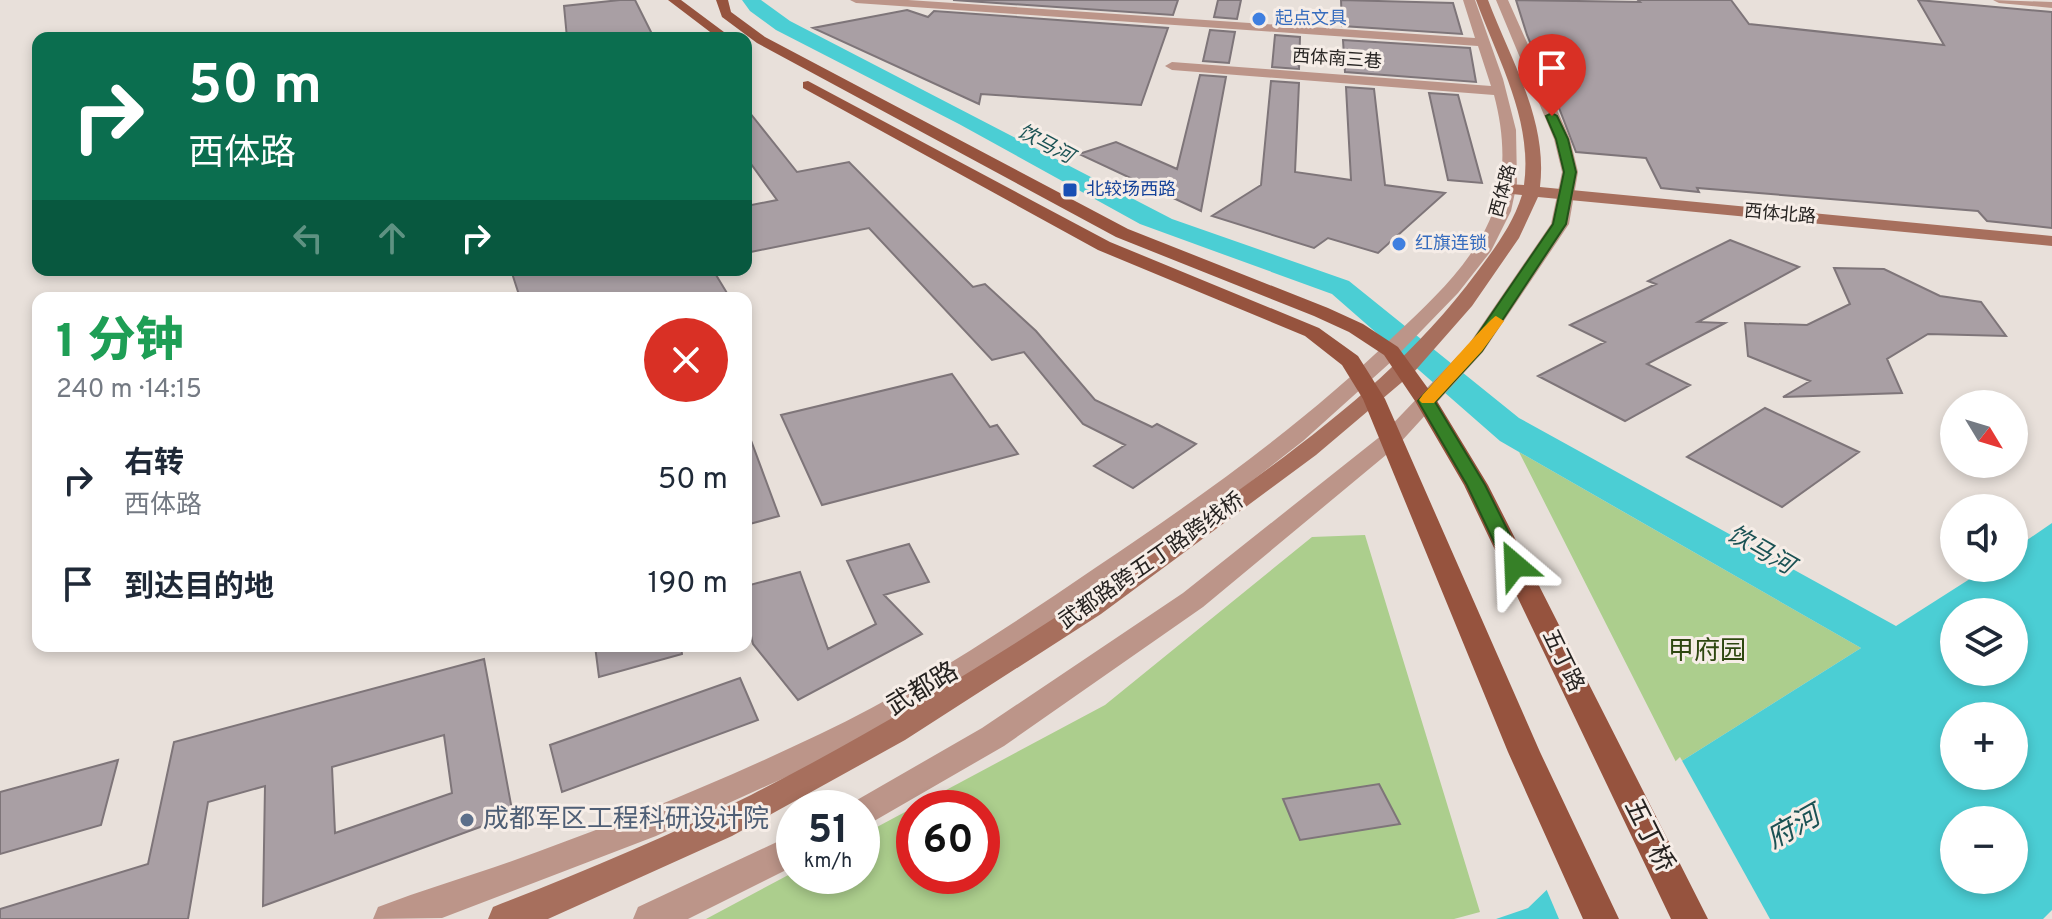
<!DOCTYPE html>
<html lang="zh">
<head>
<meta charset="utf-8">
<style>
  :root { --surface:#fff; --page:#f6f6f7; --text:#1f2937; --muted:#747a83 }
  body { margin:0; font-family:Overpass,"Noto Sans SC",sans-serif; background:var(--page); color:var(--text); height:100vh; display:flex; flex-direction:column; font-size:30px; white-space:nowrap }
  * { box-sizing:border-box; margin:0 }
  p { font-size:26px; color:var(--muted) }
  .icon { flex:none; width:44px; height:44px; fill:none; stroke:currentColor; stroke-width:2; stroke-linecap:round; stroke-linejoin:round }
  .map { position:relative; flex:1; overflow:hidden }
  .drawer { position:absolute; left:32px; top:292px; width:720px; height:360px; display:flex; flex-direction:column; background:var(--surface); border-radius:16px; box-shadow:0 4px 12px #0003 }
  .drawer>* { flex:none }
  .banner { position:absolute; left:32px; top:32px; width:720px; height:244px; border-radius:16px; box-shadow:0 4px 12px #0003; background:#0b6e4f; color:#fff; overflow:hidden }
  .needle { width:52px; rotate:128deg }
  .tools { position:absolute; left:1940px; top:390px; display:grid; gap:16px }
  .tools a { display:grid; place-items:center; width:88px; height:88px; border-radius:50%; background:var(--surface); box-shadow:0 4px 12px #0003; font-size:40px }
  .speed { position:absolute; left:776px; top:790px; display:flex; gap:16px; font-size:40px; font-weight:700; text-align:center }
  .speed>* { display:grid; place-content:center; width:104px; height:104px; border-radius:50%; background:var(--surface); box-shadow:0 4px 12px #0003; line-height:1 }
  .speed small { font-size:20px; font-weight:400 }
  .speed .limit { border:12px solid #d22; background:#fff; color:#111 }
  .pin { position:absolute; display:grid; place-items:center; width:68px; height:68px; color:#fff; margin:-82px -34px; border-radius:50% 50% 50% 0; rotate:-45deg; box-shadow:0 0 8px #0007 }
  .pin .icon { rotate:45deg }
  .me { position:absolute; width:88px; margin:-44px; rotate:334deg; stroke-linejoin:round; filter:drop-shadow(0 0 6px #0008) }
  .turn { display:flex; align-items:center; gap:28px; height:168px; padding:0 24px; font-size:36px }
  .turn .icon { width:104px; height:104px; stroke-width:2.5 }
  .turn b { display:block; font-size:56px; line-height:68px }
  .lanes { display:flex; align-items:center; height:76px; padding:0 24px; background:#0003; justify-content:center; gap:40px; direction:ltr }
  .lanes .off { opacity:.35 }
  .round { display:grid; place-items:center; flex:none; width:84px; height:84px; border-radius:42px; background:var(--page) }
  .headline { display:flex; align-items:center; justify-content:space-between; height:136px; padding:0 24px }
  h1 { font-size:48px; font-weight:800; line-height:60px; color:#1e9e55 }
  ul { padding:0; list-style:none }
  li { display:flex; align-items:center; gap:24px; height:104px; padding:0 24px }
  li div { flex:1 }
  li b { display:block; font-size:30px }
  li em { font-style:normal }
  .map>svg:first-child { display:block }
  .green { fill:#acce8d; fill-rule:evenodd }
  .water { fill:#4bced4; fill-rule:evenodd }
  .pier { fill:#e8e0da }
  .building { fill:#a99fa4; stroke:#7e7579; stroke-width:2; fill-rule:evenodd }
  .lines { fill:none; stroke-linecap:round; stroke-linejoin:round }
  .street { fill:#bc9589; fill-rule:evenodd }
  .secondary { fill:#a76f5d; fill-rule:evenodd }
  .primary { fill:#96533e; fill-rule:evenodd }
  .route { fill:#368027; stroke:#235319; stroke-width:2 }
  .slow { fill:#f59e0b }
  .shop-dot { fill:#3f7fe0; stroke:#f6ede7; stroke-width:3 }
  .transit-dot { fill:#1a4fb4; stroke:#f6ede7; stroke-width:3 }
  .service-dot { fill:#5c6f8a; stroke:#f6ede7; stroke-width:3 }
  .labels { text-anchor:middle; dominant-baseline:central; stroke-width:6; stroke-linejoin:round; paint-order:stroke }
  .far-shop-label { font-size:18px; fill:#366cbe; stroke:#f6ede7; text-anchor:start }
  .far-street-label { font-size:18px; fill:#262321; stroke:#f6ede7 }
  .far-transit-label { font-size:18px; fill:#164399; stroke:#f6ede7; text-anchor:start }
  .far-water-label { font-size:20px; font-style:italic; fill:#1a5254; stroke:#f6ede7 }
  .street-label { font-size:22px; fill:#262321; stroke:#f6ede7 }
  .water-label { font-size:24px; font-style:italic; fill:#1a5254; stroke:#f6ede7 }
  .near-park-label { font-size:26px; fill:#2e4710; stroke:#f6ede7 }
  .near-street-label { font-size:26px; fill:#262321; stroke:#f6ede7 }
  .near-service-label { font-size:26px; fill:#4e5e75; stroke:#f6ede7; text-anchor:start }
  .near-water-label { font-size:28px; font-style:italic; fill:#1a5254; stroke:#f6ede7 }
</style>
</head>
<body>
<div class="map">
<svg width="2052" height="919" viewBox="0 0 2052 919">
  <rect width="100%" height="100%" fill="#e8e0da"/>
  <path class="green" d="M1519,452L1861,648L1677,764Z
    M1365,535L1480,912L1454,919H706L794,872V876H862V835L1105,705L1312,537ZM914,808H982V876H914Z"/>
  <path class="water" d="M742,0H761L790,21L1172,219L1349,281L1519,418L1896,626L1987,568H2014V549L2052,523V910L2043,919H1496L1528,908L1677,764L1861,648L1500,441L1332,294L1140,224L959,124L776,30L750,11ZM1954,612H2014V672H1954ZM1954,716H2014V776H1954ZM1954,820H2014V880H1954Z"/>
  <path class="pier" d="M1680,757L1770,919H1559L1545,886Z"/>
  <path class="building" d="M620,0H635L654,38H567L564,6Z
    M953,0H1178L1173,15Z
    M1218,0H1241L1237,19L1214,17Z
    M1341,0L1453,3L1462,34L1342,26Z
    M1516,0L1640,2L1638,0H1731L1749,24L1944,45L1918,0L2052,12V228L1987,221L1978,211L1697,188L1699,192L1661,188L1646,158L1576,152L1536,48L1532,47L1527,35Z
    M907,10L928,17L934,11L1168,28L1141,105L981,94L979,104L813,28Z
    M1210,30L1235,32L1229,63L1203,61Z
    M1275,35L1300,37L1299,69L1272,67Z
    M1343,40L1470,48L1476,82L1345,72Z
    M1200,75L1226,77L1201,211L1079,154L1116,142L1177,169Z
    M1271,81L1299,83L1295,172L1351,180L1346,87L1374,89L1385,185L1445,193L1378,253L1328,238L1314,248L1212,216L1261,185Z
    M1429,93L1458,95L1482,183L1448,180Z
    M746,108L797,172L849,162L973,287L985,284L1036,331L1095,400L1152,427L1157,424L1196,444L1133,488L1094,466L1125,445L1083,424L1024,352L992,360L869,228L746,253V206L777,200L746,157Z
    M1730,240L1799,267L1698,322L1725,323L1647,364L1690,385L1625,421L1538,376L1605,342L1570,325L1656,284L1648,281Z
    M1834,268L1884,269L1940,296L1981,302L2006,336L1928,334L1887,359L1902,393L1783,397L1810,381L1748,356L1745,323L1807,325L1850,304Z
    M511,270H713L727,293L706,298H520Z
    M952,374L990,427L997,425L1018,454L822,505L781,415Z
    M1765,408L1859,452L1782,507L1687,457Z
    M749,435L779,516L746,525V436Z
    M909,544L929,582L884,595L922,634L798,700L753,644L751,635L746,637V586L800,572L828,649L876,624L847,561Z
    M595,646H681L682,654L599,677Z
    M484,659L513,815L263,906L265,786L208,802L188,919H0V909L148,864L174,742ZM444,735L452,793L335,833L332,767Z
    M740,678L758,720L562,792L550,745Z
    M118,760L101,825L0,854V792Z
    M1379,784L1400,824L1300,840L1283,799Z"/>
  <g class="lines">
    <path class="street" d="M850,0H908L1475,38L1463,0H1475L1503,79L1516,130L1517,183L1511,211L1491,251L1458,293L1392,361L1303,441L1208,515L1020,646L935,700L848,749L656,836L442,918L373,919L378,907C430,887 484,872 537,852C633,817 728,778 820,734C917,688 1007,628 1095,568C1201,497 1304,424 1395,335C1428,304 1464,271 1485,230C1507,188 1506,140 1494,95L1172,70L1165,66L1172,62L1491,86L1478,46L856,3Z
      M1496,0H1508L1570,139L1578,172L1569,224L1483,352L1398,445L1203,607L1004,746L862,828V808H848L850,804L982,728L1183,593L1382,435L1469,344L1551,224L1562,172L1554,139Z
      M1993,0L2052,2V8L1999,3Z
      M794,834V866L688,919H633L638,907Z"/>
    <path class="secondary" d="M1476,0H1488C1511,61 1548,120 1540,187L2052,236V246L1538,197L1519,238L1472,306L1414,372L1316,455L1101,614L905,740L732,836L548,919H488L493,907C580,873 667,837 751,795C906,716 1055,622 1196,521C1299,447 1401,375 1477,272C1495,248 1513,224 1522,195L1502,193L1500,189L1508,184L1524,185C1533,120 1498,60 1476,0Z"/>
    <path class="primary" d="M668,0H681L732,38H718Z
      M716,0H728L731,12L765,37L1128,229L1328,308L1363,324L1398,347L1437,401L1488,485L1708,919H1671L1464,485L1415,401L1384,355L1349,332L1314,316L1116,237L757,43L722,17Z
      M808,81L1110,242L1319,328L1358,356L1385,399L1540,752L1619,919H1583L1508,752L1363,399L1342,365L1305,336L1098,250L803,88V82Z"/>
  </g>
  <path class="route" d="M1552,113L1557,116L1568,139L1576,172L1566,224L1482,351L1435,402L1485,485L1525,565L1515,572L1505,565L1467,485L1418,401L1471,344L1553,224L1564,172L1556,139L1546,116Z"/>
  <path class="slow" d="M1496,316L1504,321L1482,351L1434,403H1422L1419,400L1422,396C1432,385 1490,318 1496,316Z"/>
  <g class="shop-dot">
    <circle cx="1259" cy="19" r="8"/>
    <circle cx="1399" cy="244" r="8"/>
  </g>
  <rect class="transit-dot" x="1062" y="182" width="16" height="16" rx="4"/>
  <circle class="service-dot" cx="467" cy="820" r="8"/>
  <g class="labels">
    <g class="far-shop-label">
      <text x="1275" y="19">起点文具</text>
      <text x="1415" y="244">红旗连锁</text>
    </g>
    <g class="far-street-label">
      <text transform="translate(1337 60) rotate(4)">西体南三巷</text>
      <text transform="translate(1504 191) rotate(-75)">西体路</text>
      <text transform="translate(1780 215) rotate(5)">西体北路</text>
    </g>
    <g class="far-transit-label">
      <text x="1086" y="190">北较场西路</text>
    </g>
    <g class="far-water-label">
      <text transform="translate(1045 145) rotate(28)">饮马河</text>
    </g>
    <g class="street-label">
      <text transform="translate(1152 562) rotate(-35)">武都路跨五丁路跨线桥</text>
      <text transform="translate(1562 661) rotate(64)">五丁路</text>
    </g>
    <g class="water-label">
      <text transform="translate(1760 551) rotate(30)">饮马河</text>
    </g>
    <g class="near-park-label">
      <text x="1707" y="652">甲府园</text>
    </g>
    <g class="near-street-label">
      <text transform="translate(923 690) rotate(-31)">武都路</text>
      <text transform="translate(1648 836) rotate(63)">五丁桥</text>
    </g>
    <g class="near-service-label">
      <text x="483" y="820">成都军区工程科研设计院</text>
    </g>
    <g class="near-water-label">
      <text transform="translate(1794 829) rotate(-29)">府河</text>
    </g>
  </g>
</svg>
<div class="tools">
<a><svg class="needle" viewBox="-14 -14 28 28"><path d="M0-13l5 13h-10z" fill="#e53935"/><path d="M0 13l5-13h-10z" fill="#747a83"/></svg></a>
<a><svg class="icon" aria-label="sound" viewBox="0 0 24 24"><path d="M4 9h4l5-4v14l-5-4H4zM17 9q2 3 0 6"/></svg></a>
<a><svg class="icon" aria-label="layers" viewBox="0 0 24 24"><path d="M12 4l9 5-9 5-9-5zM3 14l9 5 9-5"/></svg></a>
<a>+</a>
<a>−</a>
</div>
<div class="speed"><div>51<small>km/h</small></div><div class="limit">60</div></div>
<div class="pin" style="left:1552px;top:116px;background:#d93025"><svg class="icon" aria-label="arrive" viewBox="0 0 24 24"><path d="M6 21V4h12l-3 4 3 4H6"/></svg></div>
<svg class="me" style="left:1515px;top:565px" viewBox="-20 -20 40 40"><path d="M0-17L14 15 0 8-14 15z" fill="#368027" stroke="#fff" stroke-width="4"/></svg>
<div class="banner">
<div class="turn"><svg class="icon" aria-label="right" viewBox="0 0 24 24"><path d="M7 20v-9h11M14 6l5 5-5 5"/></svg><div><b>50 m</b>西体路</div></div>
<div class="lanes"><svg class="icon off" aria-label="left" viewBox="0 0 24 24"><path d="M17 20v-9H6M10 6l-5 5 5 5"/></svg><svg class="icon off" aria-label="ahead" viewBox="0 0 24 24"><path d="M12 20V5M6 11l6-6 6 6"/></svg><svg class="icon" aria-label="right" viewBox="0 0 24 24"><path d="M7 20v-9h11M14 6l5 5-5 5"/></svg></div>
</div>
<section class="drawer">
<div class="headline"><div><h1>1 分钟</h1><p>240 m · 14:15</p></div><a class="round" style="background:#d93025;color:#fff"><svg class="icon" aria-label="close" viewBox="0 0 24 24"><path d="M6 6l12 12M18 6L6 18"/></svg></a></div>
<ul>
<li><svg class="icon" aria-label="right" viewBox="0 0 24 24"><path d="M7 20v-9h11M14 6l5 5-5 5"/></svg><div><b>右转</b><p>西体路</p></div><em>50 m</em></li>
<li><svg class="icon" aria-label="arrive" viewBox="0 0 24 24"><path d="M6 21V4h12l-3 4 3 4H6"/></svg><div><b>到达目的地</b></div><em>190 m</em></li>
</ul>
</section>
</div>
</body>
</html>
